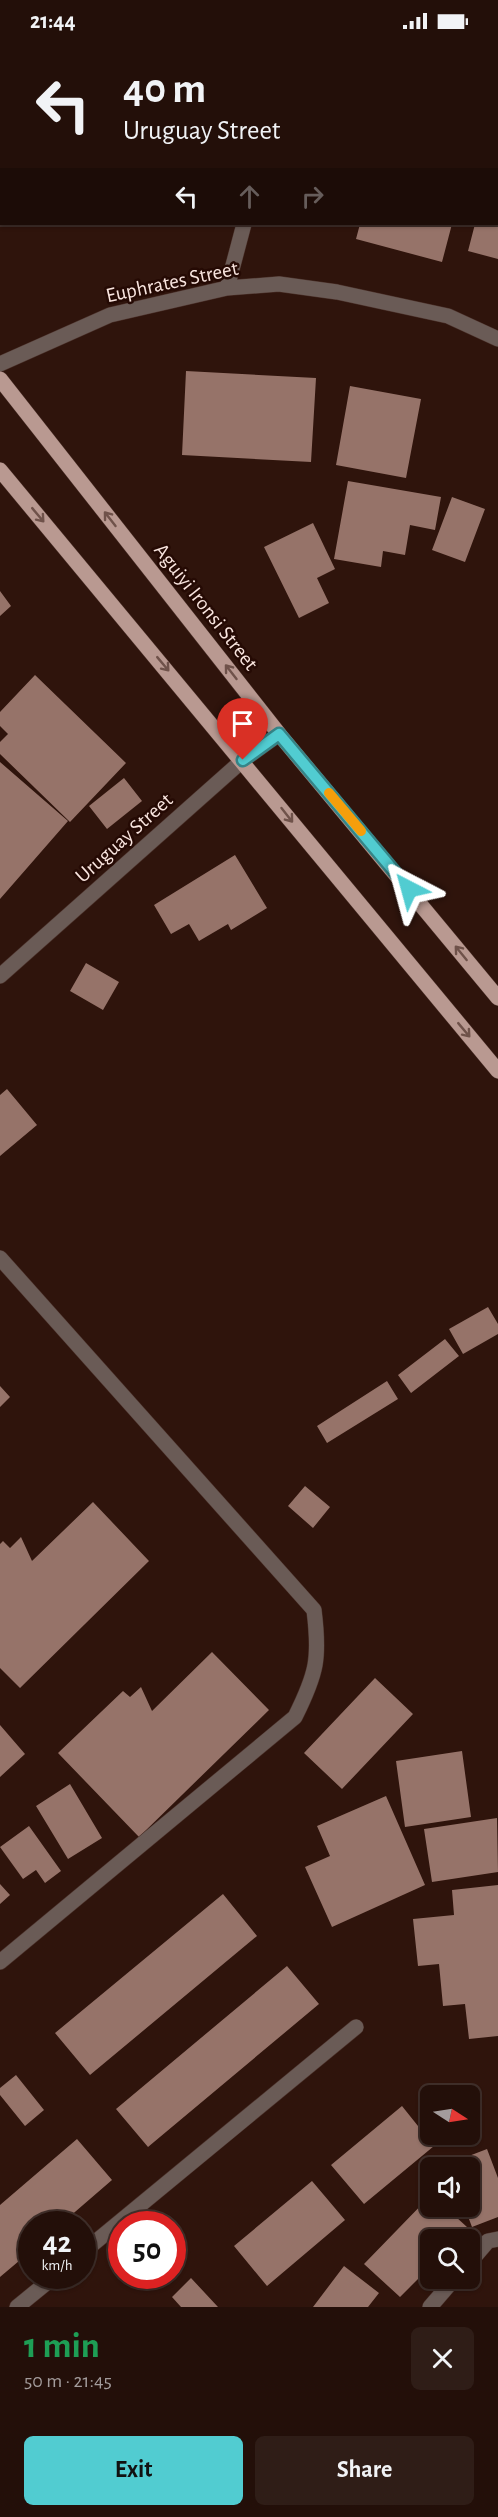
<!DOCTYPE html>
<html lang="en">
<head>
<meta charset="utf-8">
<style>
  :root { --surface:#230f09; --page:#2f1d17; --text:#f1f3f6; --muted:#a39c9c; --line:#402f2a; --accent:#51ccd1 }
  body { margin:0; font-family:"Alegreya Sans",sans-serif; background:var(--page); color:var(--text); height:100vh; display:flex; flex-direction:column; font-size:22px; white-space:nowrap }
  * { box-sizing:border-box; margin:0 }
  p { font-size:20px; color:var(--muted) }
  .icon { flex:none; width:33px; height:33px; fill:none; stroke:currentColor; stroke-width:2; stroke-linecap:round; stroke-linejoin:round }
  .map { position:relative; height:2265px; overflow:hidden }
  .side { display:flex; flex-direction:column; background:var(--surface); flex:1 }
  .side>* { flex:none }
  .hud { position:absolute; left:0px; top:0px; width:498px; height:183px; box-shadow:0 2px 4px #0004,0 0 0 2px var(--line); background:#230f09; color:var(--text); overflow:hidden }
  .needle { width:39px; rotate:102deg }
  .fabs { position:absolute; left:420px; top:2043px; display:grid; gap:12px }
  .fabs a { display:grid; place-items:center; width:60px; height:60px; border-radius:9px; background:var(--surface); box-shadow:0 2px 4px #0004,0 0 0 2px var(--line); font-size:30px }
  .speed { position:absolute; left:18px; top:2169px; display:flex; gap:12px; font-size:30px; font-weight:700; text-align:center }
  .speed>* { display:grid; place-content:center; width:78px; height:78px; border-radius:50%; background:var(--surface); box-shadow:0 2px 4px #0004,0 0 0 2px var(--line); line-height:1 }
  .speed small { font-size:15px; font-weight:400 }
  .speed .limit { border:9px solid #d22; background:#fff; color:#111 }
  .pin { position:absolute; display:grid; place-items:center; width:51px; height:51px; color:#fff; margin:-62px -26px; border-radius:50% 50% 50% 0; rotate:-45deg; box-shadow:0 0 6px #0007 }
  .pin .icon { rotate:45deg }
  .me { position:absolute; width:66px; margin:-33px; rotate:321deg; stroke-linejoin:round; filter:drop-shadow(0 0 4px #0008) }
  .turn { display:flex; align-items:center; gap:21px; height:126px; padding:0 24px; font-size:27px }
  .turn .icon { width:78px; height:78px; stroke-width:2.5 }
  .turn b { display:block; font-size:42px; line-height:51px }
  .lanes { display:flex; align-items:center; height:57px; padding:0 24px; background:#0003; justify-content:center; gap:30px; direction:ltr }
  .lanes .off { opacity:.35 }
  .round { display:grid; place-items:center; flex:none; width:63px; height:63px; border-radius:9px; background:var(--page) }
  .summary { display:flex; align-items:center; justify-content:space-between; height:102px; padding:0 24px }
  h1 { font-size:36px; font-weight:600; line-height:45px; color:#1e9e55 }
  .cta { display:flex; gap:12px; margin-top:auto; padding:12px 24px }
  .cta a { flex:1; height:69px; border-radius:9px; background:var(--accent); color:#111; font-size:24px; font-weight:600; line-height:69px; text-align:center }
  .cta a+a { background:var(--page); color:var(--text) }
  .status { display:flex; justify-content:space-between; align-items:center; height:42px; padding:0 30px; background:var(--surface); direction:ltr }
  .status svg { height:16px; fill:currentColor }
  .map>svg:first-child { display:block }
  .building { fill:#967369 }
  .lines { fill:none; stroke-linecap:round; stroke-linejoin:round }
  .minor-casing { stroke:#4b312a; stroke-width:16 }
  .major-casing { stroke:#4b312a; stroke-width:16 }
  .minor { stroke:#6a5b56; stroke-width:15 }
  .major { stroke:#b99991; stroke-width:15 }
  .oneway { stroke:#6f524a }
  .route-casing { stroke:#358588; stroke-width:15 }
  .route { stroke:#51ccd1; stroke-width:10 }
  .slow { stroke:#f59e0b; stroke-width:10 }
  .labels { text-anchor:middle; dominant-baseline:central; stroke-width:5; stroke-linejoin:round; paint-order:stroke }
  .street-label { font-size:21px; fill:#f9e5df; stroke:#250a04 }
</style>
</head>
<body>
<div class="status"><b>21:44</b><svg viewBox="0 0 49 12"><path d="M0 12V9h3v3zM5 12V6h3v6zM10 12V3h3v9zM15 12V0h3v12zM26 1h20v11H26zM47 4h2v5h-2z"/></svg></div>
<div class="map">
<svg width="498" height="2265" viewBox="0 0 498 2265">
  <rect width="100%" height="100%" fill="#2f140c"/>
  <path class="building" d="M360,182H452L442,220L356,197Z
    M475,182H498V217L468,209Z
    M186,329L316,336L311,420L182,413Z
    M350,344L421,357L406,436L336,423Z
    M348,439L441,455L435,488L410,483L405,513L383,509L381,525L334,517Z
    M452,455L485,467L465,520L432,508Z
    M313,481L335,527L317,536L329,561L299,576L264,505Z
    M0,549L11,564L0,574Z
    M35,633L126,721L70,780L0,712V700L8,692L0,684V670Z
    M0,720L68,779L0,857Z
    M124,736L142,759L107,787L89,764Z
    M235,813L267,866L231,888L228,882L199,899L189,882L171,892L154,863Z
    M86,921L119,940L103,968L70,949Z
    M7,1047L37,1083L0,1114V1053Z
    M488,1265L498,1282V1292L463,1312L449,1287Z
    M445,1297L459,1314L411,1351L398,1333Z
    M387,1339L398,1357L327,1401L317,1384Z
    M0,1344L10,1355L0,1365Z
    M305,1444L330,1465L313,1486L288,1464Z
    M93,1460L149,1519L20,1646L0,1626V1502L3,1499L10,1506L21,1495L32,1519Z
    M212,1610L269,1668L139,1795L58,1711L123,1649L130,1655L141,1645L152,1669Z
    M375,1636L413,1672L342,1747L304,1711Z
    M0,1683L25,1712L0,1735Z
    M462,1709L471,1775L405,1785L396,1719Z
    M70,1742L102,1796L68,1817L36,1764Z
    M386,1754L425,1843L332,1885L305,1825L330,1814L317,1784Z
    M497,1776L498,1830L432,1840L424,1787Z
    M29,1784L61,1829L45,1841L36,1828L23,1837L0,1805Z
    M0,1842L10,1853L0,1862Z
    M498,1843V1994L469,1997L465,1962L443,1964L439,1922L418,1924L413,1877L454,1873L452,1848Z
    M223,1852L257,1894L90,2033L55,1991Z
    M287,1924L319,1962L148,2105L116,2067Z
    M16,2033L44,2068L25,2084L0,2053V2046Z
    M402,2064L434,2104L364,2162L331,2123Z
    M77,2097L112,2138L61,2182H32V2208L0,2235V2163Z
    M487,2107L498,2136V2175L472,2185L464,2164H470V2126H450L448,2122Z
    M312,2139L345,2178L267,2244L234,2204Z
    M430,2154V2164H444L467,2185L456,2198H430V2225L400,2255L364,2222Z
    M344,2224L379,2251L368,2265H313Z
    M191,2236L218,2265H181L172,2255Z"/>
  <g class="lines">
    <g class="minor-casing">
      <path id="minor" d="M291,2V0
        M227,246L244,182
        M0,322L110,273L227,246L279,242L337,250L448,274L498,297
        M0,934L243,718L279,692
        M0,1216L314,1568C320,1616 317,1631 295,1675L0,1920
        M82,2211L356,1985
        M470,2220L488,2199L498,2197
        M17,2265L55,2234
        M430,2265L455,2236"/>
    </g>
    <g class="major-casing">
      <path id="major" d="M0,337L279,692L498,956
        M0,428C167,628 331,829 498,1029"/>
    </g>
    <use href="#minor" class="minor"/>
    <use href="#major" class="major"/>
  </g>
  <defs><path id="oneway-shaft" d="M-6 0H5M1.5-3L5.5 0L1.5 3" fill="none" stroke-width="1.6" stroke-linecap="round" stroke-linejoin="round" transform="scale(1.5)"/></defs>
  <g class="oneway">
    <use href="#oneway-shaft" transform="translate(38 473) rotate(50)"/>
    <use href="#oneway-shaft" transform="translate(110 477) rotate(-128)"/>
    <use href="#oneway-shaft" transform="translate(163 622) rotate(50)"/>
    <use href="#oneway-shaft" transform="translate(231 630) rotate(-128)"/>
    <use href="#oneway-shaft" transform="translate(287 773) rotate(52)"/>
    <use href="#oneway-shaft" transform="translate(461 911) rotate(-129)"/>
    <use href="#oneway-shaft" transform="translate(464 988) rotate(50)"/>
  </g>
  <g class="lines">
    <g class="route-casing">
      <path id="route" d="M243,718L279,692L409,847"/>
    </g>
    <use href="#route" class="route"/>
    <path class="slow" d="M329,751L361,789"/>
  </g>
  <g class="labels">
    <g class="street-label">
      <text transform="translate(172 240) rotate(-12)">Euphrates Street</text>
      <text transform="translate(206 565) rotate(52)">Aguiyi Ironsi Street</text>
      <text transform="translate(124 796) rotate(-42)">Uruguay Street</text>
    </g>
  </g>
</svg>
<div class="fabs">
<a><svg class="needle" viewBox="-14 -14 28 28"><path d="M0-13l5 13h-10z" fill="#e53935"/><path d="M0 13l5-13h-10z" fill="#a39c9c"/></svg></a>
<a><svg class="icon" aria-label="sound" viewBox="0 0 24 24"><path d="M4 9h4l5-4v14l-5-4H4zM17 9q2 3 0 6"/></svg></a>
<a><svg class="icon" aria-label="search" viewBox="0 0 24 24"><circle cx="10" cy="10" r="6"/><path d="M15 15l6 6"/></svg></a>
</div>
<div class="speed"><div>42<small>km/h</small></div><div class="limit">50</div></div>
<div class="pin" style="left:243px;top:718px;background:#d93025"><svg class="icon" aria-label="arrive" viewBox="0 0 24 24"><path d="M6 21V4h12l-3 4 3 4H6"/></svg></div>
<svg class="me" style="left:409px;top:847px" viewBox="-20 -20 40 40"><path d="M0-17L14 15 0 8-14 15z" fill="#51ccd1" stroke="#fff" stroke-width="4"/></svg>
<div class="hud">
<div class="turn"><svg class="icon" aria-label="left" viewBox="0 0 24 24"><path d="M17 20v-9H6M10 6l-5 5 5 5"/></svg><div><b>40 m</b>Uruguay Street</div></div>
<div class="lanes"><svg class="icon" aria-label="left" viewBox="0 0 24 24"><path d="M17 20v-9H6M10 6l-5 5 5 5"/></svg><svg class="icon off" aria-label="ahead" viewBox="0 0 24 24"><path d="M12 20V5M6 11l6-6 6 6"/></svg><svg class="icon off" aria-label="right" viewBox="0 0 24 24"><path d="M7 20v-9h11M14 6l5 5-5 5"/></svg></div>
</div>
</div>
<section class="side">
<div class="summary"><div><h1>1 min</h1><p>50 m · 21:45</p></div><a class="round"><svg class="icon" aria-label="close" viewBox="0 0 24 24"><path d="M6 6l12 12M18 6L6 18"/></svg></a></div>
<div class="cta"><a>Exit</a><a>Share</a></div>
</section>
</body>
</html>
